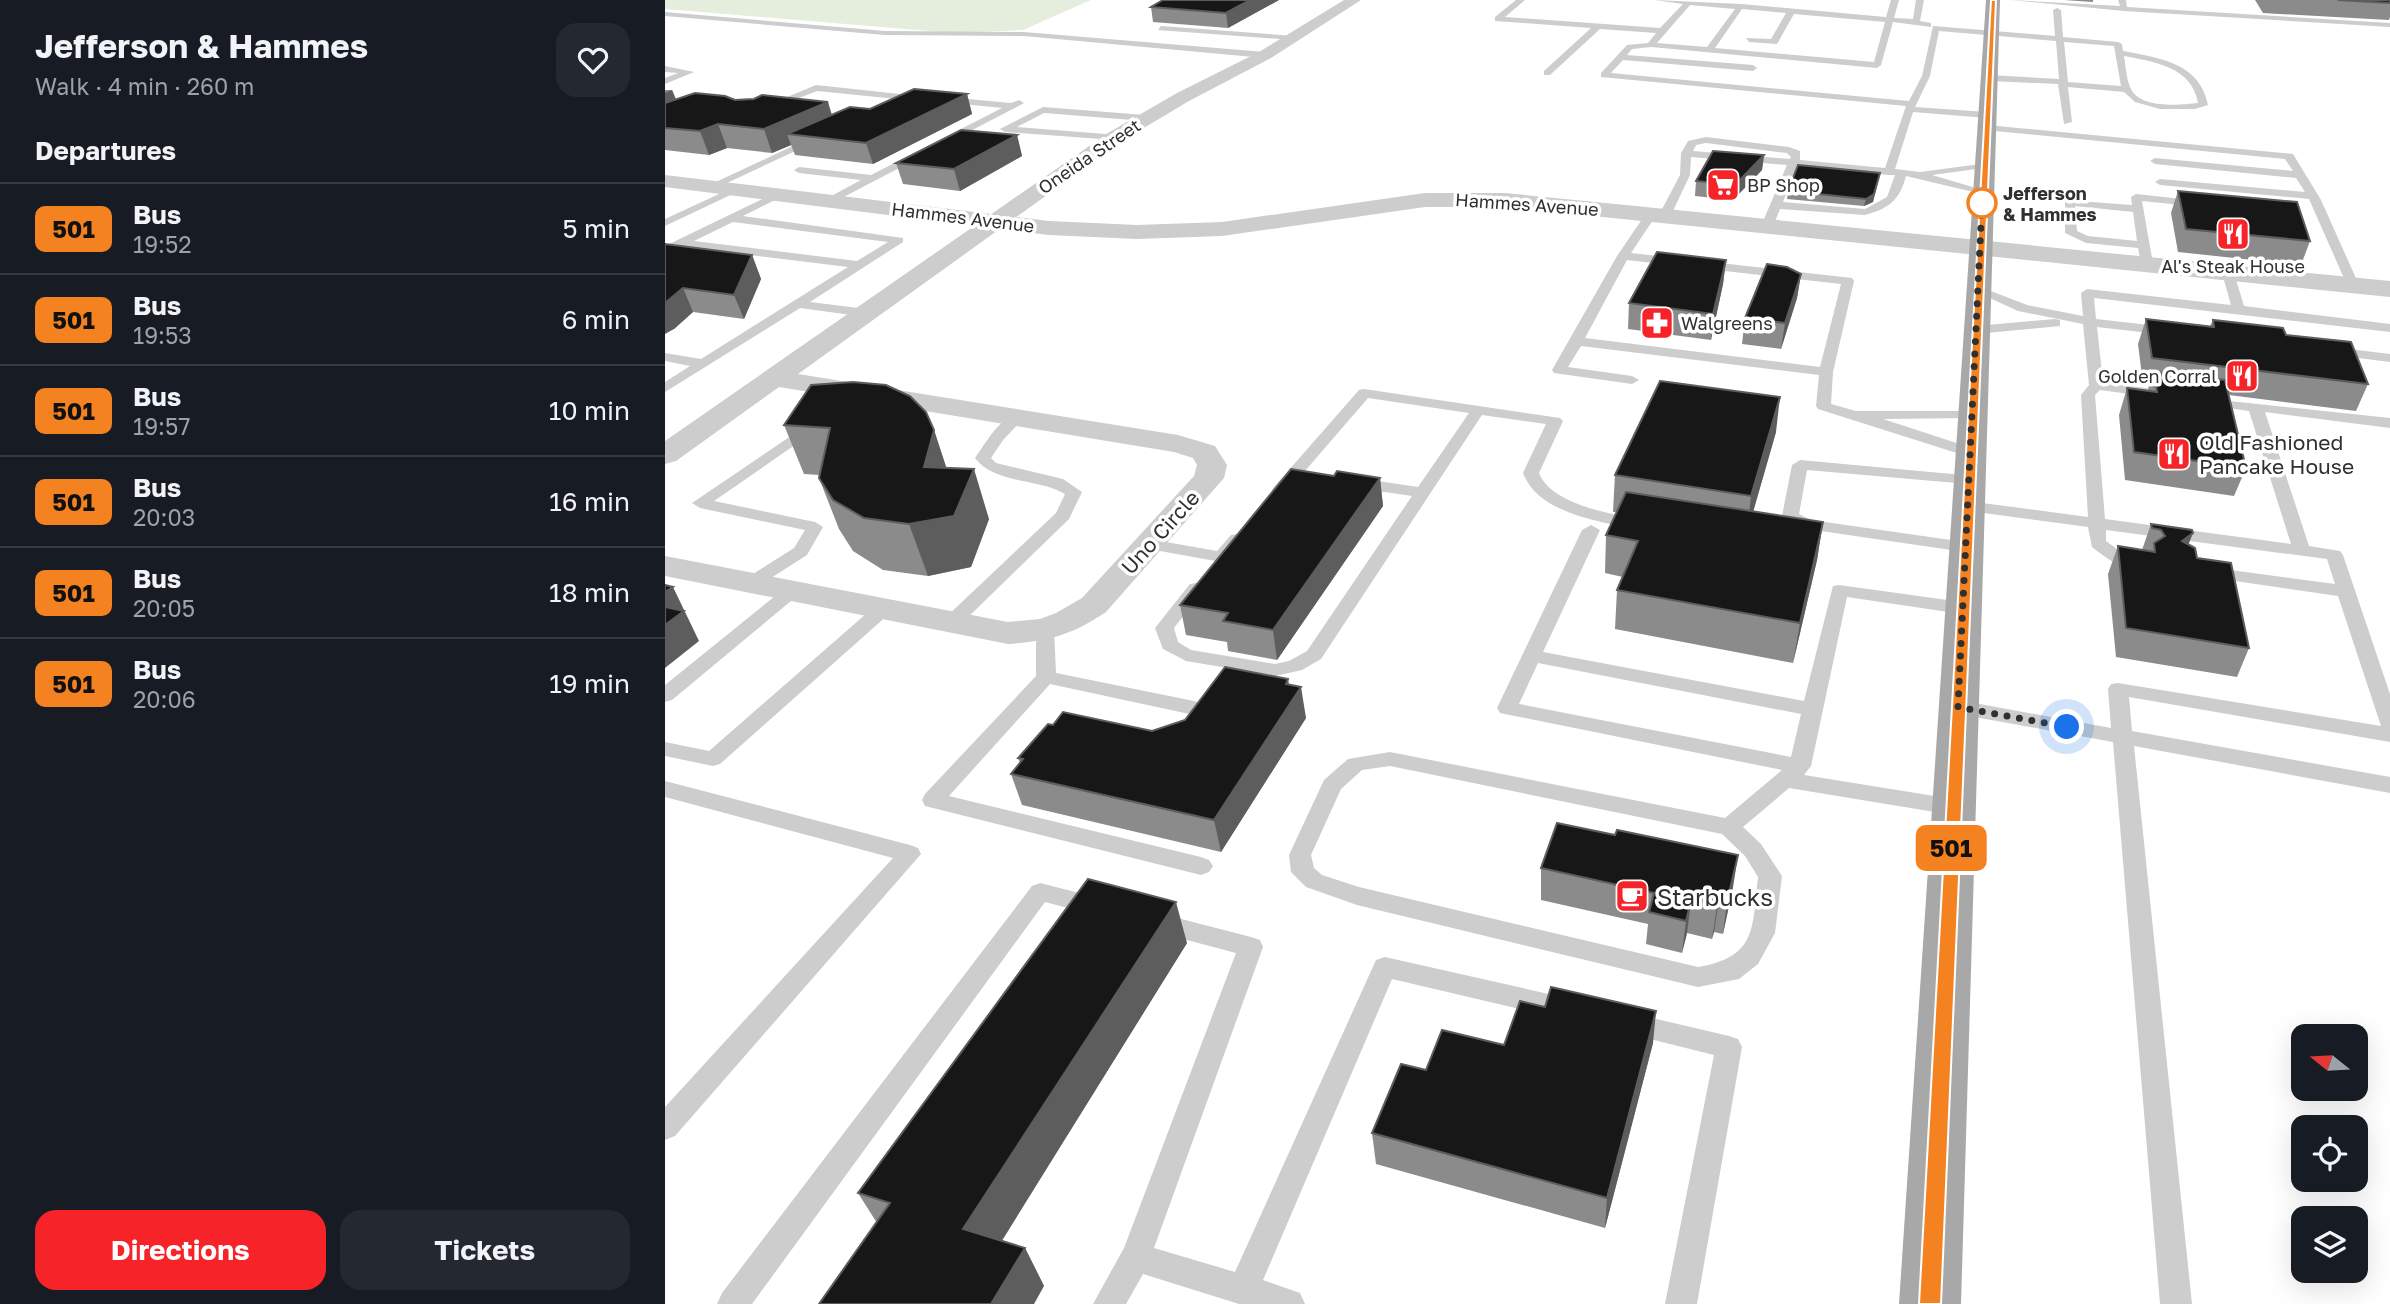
<!DOCTYPE html>
<meta charset="utf-8">
<style>
:root{--surface:#171b24;--page:#242831;--text:#f1f3f6;--muted:#9ea1a6;--line:#363941;--accent:#f62328}
body{margin:0;font-family:"Golos Text",sans-serif;background:var(--page);color:var(--text);height:100vh;display:flex;flex-direction:column;font-size:26px;white-space:nowrap}
*{box-sizing:border-box;margin:0}
p{font-size:23px;color:var(--muted)}
.icon{flex:none;width:38px;height:38px;fill:none;stroke:currentColor;stroke-width:2;stroke-linecap:round;stroke-linejoin:round}
.map{position:relative;flex:1;overflow:hidden}
.side{display:flex;flex-direction:column;background:var(--surface);width:665px}
.side>*{flex:none}
.badge{padding:0 14px;border-radius:10px;font-size:24px;line-height:46px}
.needle{width:46px;rotate:288deg}
.controls{position:absolute;left:1626px;top:1024px;display:grid;gap:14px}
.controls a{display:grid;place-items:center;width:77px;height:77px;border-radius:14px;background:var(--surface);box-shadow:0 7px 28px #0002;font-size:35px}
.you{position:absolute;width:35px;height:35px;margin:-18px;border:5px solid #fff;border-radius:50%;background:#1a73e8;box-shadow:0 0 0 10px #1a73e833}
.map>.badge{position:absolute;translate:-50% -50%;box-shadow:0 0 0 4px #fff}
h2{padding:0 35px;font-size:26px;line-height:63px}
.round{display:grid;place-items:center;flex:none;width:74px;height:74px;border-radius:21px;background:var(--page)}
.overview{display:flex;align-items:center;justify-content:space-between;height:119px;padding:0 35px}
h1{font-size:33px;font-weight:700;line-height:52px}
.action{display:flex;gap:14px;margin-top:auto;padding:14px 35px}
.action a{flex:1;height:80px;border-radius:21px;background:var(--accent);color:#fff;font-size:28px;font-weight:700;line-height:80px;text-align:center}
.action a+a{background:var(--page);color:var(--text)}
ul{padding:0;list-style:none}
li{display:flex;align-items:center;gap:21px;height:91px;padding:0 35px;border-top:2px solid var(--line)}
li div{flex:1}
li b{display:block;font-size:26px}
li em{font-style:normal}
li .badge{min-width:77px;font-weight:700;text-align:center}
main{display:flex;flex:1;min-height:0}
.map>svg:first-child{display:block}
</style>
<main>
<section class="side">
<div class="overview"><div><h1>Jefferson &amp; Hammes</h1><p>Walk · 4 min · 260 m</p></div><a class="round"><svg class="icon" aria-label="heart" viewBox="0 0 24 24"><path d="M12 20l-8-8c-3-5 5-10 8-4 3-6 11-1 8 4z"/></svg></a></div>
<h2>Departures</h2>
<ul>
<li><span class="badge" style="background:#f58220;color:#111">501</span><div><b>Bus</b><p>19:52</p></div><em>5 min</em></li>
<li><span class="badge" style="background:#f58220;color:#111">501</span><div><b>Bus</b><p>19:53</p></div><em>6 min</em></li>
<li><span class="badge" style="background:#f58220;color:#111">501</span><div><b>Bus</b><p>19:57</p></div><em>10 min</em></li>
<li><span class="badge" style="background:#f58220;color:#111">501</span><div><b>Bus</b><p>20:03</p></div><em>16 min</em></li>
<li><span class="badge" style="background:#f58220;color:#111">501</span><div><b>Bus</b><p>20:05</p></div><em>18 min</em></li>
<li><span class="badge" style="background:#f58220;color:#111">501</span><div><b>Bus</b><p>20:06</p></div><em>19 min</em></li>
</ul>
<div class="action"><a>Directions</a><a>Tickets</a></div>
</section>
<div class="map">
<svg width="1725" height="1304" viewBox="0 0 1725 1304">
<rect width="100%" height="100%" fill="#fff"/>
<path fill="#e5eedc" d="M0 0H426L358 30 288 33 0 9Z"/>
<g fill="none" stroke-linecap="round" stroke-linejoin="round">
<g fill="#cdcdcd" fill-rule="evenodd">
<path d="M851 0H860L840 17 995 28 1018 4 989 0 1076 4 1221 17 1226 0H1234L1229 18 1248 19 1251 0H1259L1255 21 1266 23V27L1228 22 1216 65 1212 68 986 47 967 49 962 55 1088 65 1092 68 1088 71 958 60 946 73 1244 101 1257 76 1268 26 1390 36 1388 10 1392 8 1396 10 1398 37 1453 42 1457 44 1458 51C1495 58 1535 63 1543 105L1530 109H1495L1470 102 1459 92 1403 87 1407 122 1399 124 1393 84 1324 81 1320 78 1324 75 1394 79 1391 41 1274 31 1265 76 1250 107 1322 112 1327 115 1322 118 1248 112 1230 169 1255 172 1323 163V167L1319 168 1267 175 1321 191V195L1241 176C1235 200 1223 209 1200 215L1115 209 1108 226 1102 229 1096 226 1122 165 1026 157 1025 175 1006 215 1000 218 994 215 1015 175 1016 153 1023 141 1041 137 1124 147 1135 151V160L1220 168 1241 106 936 77V73L962 45 983 43 991 33 935 29 885 75H879V71L926 28 830 21V17ZM1025 5 1070 9 1042 47 992 43ZM1077 9 1121 13 1106 39 1081 38 1084 42 1112 44 1129 14 1220 22 1209 62 1050 48ZM1399 42 1449 46 1456 86 1403 82ZM1459 56C1490 62 1527 67 1533 103 1515 105 1476 109 1466 89 1461 79 1461 67 1459 56ZM1041 143 1122 153 1126 157 1125 159 1028 151 1031 145ZM1132 166 1224 175H1230L1222 197 1200 209 1118 202Z"/>
<path d="M1345 0 1455 6 1453 0H1461L1462 7 1725 23V27L1459 11Z"/>
<path d="M0 12 220 31 359 32 600 52 604 55 600 58 359 36 220 35 0 16Z"/>
<path d="M496 26 629 36 633 38 629 40 493 30Z"/>
<path d="M0 66 29 72 0 84V78L13 73 0 72Z"/>
<path d="M151 85 244 95 249 98 231 106 226 103 232 99 152 91 106 109 98 107Z"/>
<path d="M281 97 346 103 354 100 359 103 167 203 157 201 196 180 134 173 129 170 134 167 206 175 337 108 278 102 276 100Z"/>
<path d="M378 107 480 115 485 118 480 121 379 113 352 127 453 135 455 137 450 140 340 132 335 129Z"/>
<path d="M1322 125 1628 154 1656 200 1694 285 1688 289 1682 285 1644 199 1495 185 1490 182 1495 179 1640 192 1631 178 1490 164 1485 161 1490 158 1628 171 1620 159 1319 130 1317 128Z"/>
<path d="M145 138 154 140 49 189 40 187Z"/>
<path d="M67 188 76 190 0 226V219Z"/>
<path d="M112 192 117 195 116 197 78 216 238 238V242L145 302 201 309 208 313 201 317 135 308 0 392V382L25 366 0 361V353L36 359 183 267 18 247 0 255V246ZM68 222 223 242 192 261 29 241Z"/>
<path d="M1471 194 1536 201 1542 204 1536 207 1477 201 1487 258 1481 262 1475 258 1473 248 1421 243 1400 233V200L1467 205 1466 197ZM1410 206 1468 212 1472 241 1423 236 1412 231Z"/>
<path d="M986 211 992 214 966 253 1187 278 1189 281 1168 372 1166 404 1191 411H1312L1314 414 1312 417 1307 418 1218 419 1310 449 1312 452 1310 455H1298L1153 409 1151 406 1154 375 916 346 903 367 967 376 974 380 967 384 889 373 887 370 952 256 982 212ZM962 260 1176 284 1155 367 920 338Z"/>
<path d="M1563 269 1569 273 1579 306 1725 324V332L1429 298 1431 319 1502 327 1509 331 1502 335 1432 327 1438 382 1487 389 1494 393 1487 397 1435 390 1430 395 1440 519 1626 544 1584 411 1536 404 1534 401 1536 398 1725 418V428L1600 412 1644 546 1675 551 1678 555 1725 694V742L1464 697 1467 731 1725 777V793L1469 746 1527 1304H1495L1448 742 1293 714 1286 712 1283 707 1286 702 1293 700 1446 728 1443 689 1446 684 1453 683 1716 726 1673 596 1543 577 1534 572 1543 567 1670 584 1662 559 1441 530V541L1460 555 1478 558 1481 562C1465 578 1440 557 1427 547L1423 527 1296 510 1294 506 1296 502 1302 501 1423 517 1416 395 1424 385 1418 324 1353 311 1307 290 1313 286 1362 305 1418 316 1416 293 1422 289 1566 305 1557 273Z"/>
<path d="M1390 319 1395 320V326L1311 334 1304 330 1311 326Z"/>
<path d="M1667 347 1725 354V362L1662 354V348Z"/>
<path d="M699 389 895 418 898 421 874 473C887 506 950 514 981 521L983 525 975 530C937 522 873 514 858 473L881 424 817 415 656 659 637 670 610 676 521 661 498 649 490 628 525 584 531 583 540 588 509 628 513 642 526 650 610 664 624 661 642 651 747 496 692 488 684 483 692 478 753 487 804 413 703 398 621 493H609L607 490 609 487 694 390Z"/>
<path d="M353 413 360 417 338 440 326 458 331 463 398 479 417 492 404 519 294 626H280L278 622 280 618 391 513 400 494C373 478 329 484 310 458 321 443 334 418 353 413Z"/>
<path d="M148 421 153 423 156 426 153 429 49 501 150 522 158 527 142 555 92 587H80L77 583 80 579 129 548 140 530 35 508 27 503Z"/>
<path d="M1135 460 1309 476 1311 479 1303 484 1142 470 1134 514 1146 520 1300 542 1309 547 1300 552 1142 529 1117 516 1127 465Z"/>
<path d="M926 525 935 530 878 652 1139 701 1168 586 1174 585 1297 602 1306 608 1297 614 1182 597 1146 766 1139 775 1288 799 1296 801 1299 807 1296 813 1288 815 1124 788 1078 827 1096 844 1117 876 1110 933 1093 964 1074 979 1033 987 692 905 641 887 626 872 624 855 659 780 683 759 725 752 1060 818 1117 770 835 713 832 708 917 530ZM873 663 1136 714 1126 757 854 704ZM725 766 1057 834 1080 856 1093 877C1087 927 1093 957 1033 967L694 887 657 875 649 868 646 855 676 789 697 770Z"/>
<path d="M572 534 581 539 562 561 556 562 484 549 475 544 484 539 552 551 566 535Z"/>
<path d="M126 587 135 592 132 596 7 700 0 702V685L120 588Z"/>
<path d="M217 604 226 610 224 614 55 764 48 766 0 756V742L44 751 210 606Z"/>
<path d="M380 624 389 630 391 673 529 701 536 703 539 708 536 713 529 715 385 684 284 796 536 857 544 860 548 866 544 872 536 875 260 806 257 800 260 794 371 676V630Z"/>
<path d="M0 781 245 845 253 848 256 854 10 1136 0 1140V1107L228 858 0 797Z"/>
<path d="M375 883 438 899 442 906 438 913 430 915 380 902 87 1304H52L57 1293 367 886Z"/>
<path d="M493 913 586 937 595 940 598 947 489 1248 570 1272 711 960 720 957 906 999 915 1002 919 1010 915 1018 906 1021 727 979 598 1280 635 1293 640 1304H574L478 1274 461 1304H428L459 1248 571 953 484 930 481 923 484 916Z"/>
<path d="M966 1013 1064 1036 1073 1039 1077 1047 1032 1304H1000L1049 1055 957 1032 953 1024 957 1016Z"/>
</g>
<path fill="#cdcdcd" fill-rule="evenodd" d="M679 0H696L606 58 524 101 457 141 133 374 513 435 550 446 562 465 559 478 441 612C407 635 384 641 343 644L0 576V556L343 622 375 619 391 613 417 598 529 476 532 465 528 458 509 452 114 387 11 461 0 464V441L443 133 512 93 594 52Z"/>
<path fill="#cdcdcd" fill-rule="evenodd" d="M0 175 384 221 472 225 557 222 760 193H840L1725 281V297L840 207H760L557 236 472 239 384 235 0 187Z"/>
<path fill="#a8a8a8" fill-rule="evenodd" d="M1321 0H1335L1296 1304H1234Z"/>
</g>
<g fill="#8b8b8b">
<path d="M498 0H614L563 28 488 22 486 7Z"/>
<path d="M1399 0H1428V2Z"/>
<path d="M1590 0H1725V17L1724 20 1598 13Z"/>
<path d="M0 90H7L11 99 70 100 167 115 302 94 307 114 208 164 130 155 126 145 107 153 62 148 44 155 0 150Z"/>
<path d="M352 135 357 156 295 191 238 184 231 163Z"/>
<path d="M1099 155 1097 170 1068 200 1030 196 1031 181Z"/>
<path d="M1215 173 1208 202 1199 206 1122 199 1123 191Z"/>
<path d="M1513 191 1645 241 1636 265 1513 252 1506 213Z"/>
<path d="M0 244 87 255 96 279 79 319 28 312 9 329Z"/>
<path d="M1061 260 1058 284 1046 340 963 329 964 303Z"/>
<path d="M1136 274 1132 298 1116 349 1077 344 1080 318Z"/>
<path d="M1481 319 1545 326 1548 320 1621 335 1703 384 1691 411 1564 395 1581 468 1569 496 1460 480 1454 415 1462 388 1483 390 1484 385 1478 384 1473 344Z"/>
<path d="M119 425 269 430 281 467 324 519 306 567 263 576 218 570 188 551 174 529 154 478 155 475 139 474Z"/>
<path d="M1111 432 1088 512 1158 522 1152 560 1128 663 950 629 952 590 958 577 940 573 941 535 952 512H948L950 475Z"/>
<path d="M669 476 715 478 718 506 612 660 563 651 562 642 521 635 515 605Z"/>
<path d="M1486 524 1523 545 1532 558 1584 648 1572 677 1451 657 1443 574 1453 546 1477 550Z"/>
<path d="M624 685 641 718 556 852 357 805 346 774 355 763 353 758 388 725 487 731Z"/>
<path d="M876 868 1068 887 1058 934 1049 932 1047 939 1022 933 1017 953 981 944 983 924 876 900Z"/>
<path d="M522 943 336 1241 360 1248 379 1286 212 1223 193 1193Z"/>
<path d="M988 1043 940 1228 711 1164 707 1133 761 1070 839 1045Z"/>
</g>
<g fill="#5d5d5d">
<path d="M585 0H614L563 28 561 13Z"/>
<path d="M7 90 16 113 0 120V93Z"/>
<path d="M302 94 307 114 208 164 201 143Z"/>
<path d="M163 102 170 125 122 134 126 145 107 153 99 129Z"/>
<path d="M53 124 62 148 44 155 35 131Z"/>
<path d="M352 135 357 156 295 191 289 169Z"/>
<path d="M1099 155 1097 170 1068 200 1070 185Z"/>
<path d="M1215 173 1208 202 1199 206 1201 199Z"/>
<path d="M87 255 96 279 79 319 69 295Z"/>
<path d="M1061 260 1058 284 1046 340 1048 314Z"/>
<path d="M1136 274 1132 298 1116 349 1120 323Z"/>
<path d="M18 288 28 312 9 329 0 334V303Z"/>
<path d="M1115 397 1111 432 1082 533 1086 496Z"/>
<path d="M269 430 285 479 259 467Z"/>
<path d="M309 469 324 519 306 567 263 576 244 524Z"/>
<path d="M715 478 718 506 612 660 608 630Z"/>
<path d="M1158 522 1152 560 1128 663 1135 623Z"/>
<path d="M1528 533 1517 561V541Z"/>
<path d="M8 587 34 641 0 668V592Z"/>
<path d="M623 679 627 702 636 687 641 718 556 852 549 820Z"/>
<path d="M1073 855 1068 887 1058 934 1062 902Z"/>
<path d="M1054 900 1049 932 1047 939 1052 907Z"/>
<path d="M1026 901 1022 933 1017 953 1021 921Z"/>
<path d="M511 902 522 943 320 1268 298 1229Z"/>
<path d="M991 1011 988 1043 940 1228 942 1198Z"/>
<path d="M360 1248 379 1286 369 1304H326Z"/>
</g>
<g fill="#171717" stroke="#5d5d5d" stroke-width="2">
<path d="M498 0H585L561 13 486 7Z"/>
<path d="M1673 0H1725V3Z"/>
<path d="M249 89 302 94 201 143 122 134 185 107 205 109Z"/>
<path d="M30 93 60 96 70 100 89 99 97 95 163 102 99 129 53 124 35 131 0 128V103Z"/>
<path d="M296 130 352 135 289 169 231 163Z"/>
<path d="M1048 151 1099 155 1070 185 1031 181Z"/>
<path d="M1133 165 1215 173 1209 194 1201 199 1123 191Z"/>
<path d="M1513 191 1632 202 1645 241 1521 229Z"/>
<path d="M0 244 87 255 69 295 18 288 0 303Z"/>
<path d="M992 252 1061 260 1048 314 964 303Z"/>
<path d="M1102 264 1122 267 1136 274 1120 323 1080 318Z"/>
<path d="M1481 319 1549 327 1548 320 1618 328 1621 335 1686 342 1703 384 1487 358Z"/>
<path d="M1489 372 1560 380 1581 468 1469 452 1462 388 1492 392Z"/>
<path d="M995 381 1115 397 1086 496 950 475Z"/>
<path d="M188 382 221 385 245 396 261 412 269 430 259 467 309 469 289 516 244 524 199 518 168 500 154 478 165 428 119 425 146 385Z"/>
<path d="M626 469 669 476 672 471 715 478 608 630 558 621 563 613 515 605Z"/>
<path d="M961 492 1158 522 1135 623 952 590 973 541 941 535Z"/>
<path d="M1486 524 1527 530 1528 533 1517 541 1530 548 1532 558 1566 563 1584 648 1461 628 1453 546 1490 552 1489 543 1500 536 1496 530 1487 528Z"/>
<path d="M0 585 8 587 0 592Z"/>
<path d="M0 607 19 611 0 625Z"/>
<path d="M560 667 623 679 621 684 636 687 549 820 346 774 358 759 353 758 383 724 388 725 398 712 487 731 520 720Z"/>
<path d="M892 823 950 835 952 830 1073 855 1062 902 1054 900 1052 907 1026 901 1021 921 984 912 989 893 876 868Z"/>
<path d="M423 879 511 902 298 1229 360 1248 326 1304H154L225 1203 193 1193Z"/>
<path d="M886 987 991 1011 942 1198 707 1133 736 1064 761 1070 777 1030 839 1045 855 1001 880 1007Z"/>
</g>
<path fill="#f58220" stroke="#fff" stroke-width="2" d="M1326 0H1331L1276 1304H1254Z"/>
<g fill="none" stroke-linecap="round" stroke-linejoin="round">
<path stroke="#303030" stroke-width="7" stroke-dasharray="0 12.6" d="M1317 203 1293 707 1402 727"/>
</g>
<defs>
<symbol id="supermarket-square" viewBox="-11 -11 22 22"><rect x="-9" y="-9" width="18" height="18" rx="4" fill="#f62328" stroke="#fff"/><path d="M-6-5.5h2.5l.6 2H6L4.5 2H-2.5L-4.4-4H-6ZM-1.5 3.2a1.3 1.3 0 1 0 .1 0ZM3 3.2a1.3 1.3 0 1 0 .1 0Z" fill="#fff"/></symbol>
<symbol id="restaurant-square" viewBox="-11 -11 22 22"><rect x="-9" y="-9" width="18" height="18" rx="4" fill="#f62328" stroke="#fff"/><path d="M-5-6h1v4h1v-4h1v4h1v-4h1v5L-1.5 .5V6h-2V.5L-5-1ZM5-6V6H3V1.5H1.5Q1.5-4 5-6Z" fill="#fff"/></symbol>
<symbol id="pharmacy-square" viewBox="-11 -11 22 22"><rect x="-9" y="-9" width="18" height="18" rx="4" fill="#f62328" stroke="#fff"/><path d="M-2-6h4v4h4v4h-4v4h-4v-4h-4v-4h4Z" fill="#fff"/></symbol>
<symbol id="cafe-square" viewBox="-11 -11 22 22"><rect x="-9" y="-9" width="18" height="18" rx="4" fill="#f62328" stroke="#fff"/><path d="M-5.5-4.5H6V0H3Q3 3.5 0 3.5H-2.5Q-5.5 3.5-5.5 0ZM3-3.2v2h1.7v-2ZM-6 4.5H4V6H-6Z" fill="#fff"/></symbol>
</defs>
<g fill-rule="evenodd">
<use href="#supermarket-square" x="1039" y="166" width="38" height="38"/>
<use href="#restaurant-square" x="1549" y="215" width="38" height="38"/>
<use href="#pharmacy-square" x="973" y="304" width="38" height="38"/>
<use href="#restaurant-square" x="1558" y="357" width="38" height="38"/>
<use href="#restaurant-square" x="1490" y="435" width="38" height="38"/>
<use href="#cafe-square" x="948" y="877" width="38" height="38"/>
</g>
<circle fill="#fff" stroke="#f58220" stroke-width="3.5" cx="1317" cy="203" r="14"/>
<g text-anchor="middle" dominant-baseline="central" stroke-width="7" stroke-linejoin="round" paint-order="stroke">
<g font-size="18" fill="#303030" stroke="#fff">
<text transform="translate(424 156) rotate(-34)">Oneida Street</text>
<text transform="translate(862 204) rotate(4)">Hammes Avenue</text>
<text transform="translate(298 217) rotate(7)">Hammes Avenue</text>
</g>
<g font-size="18" fill="#303030" stroke="#fff" text-anchor="start">
<text x="1082" y="185">BP Shop</text>
<text x="1568" y="266" text-anchor="middle">Al's Steak House</text>
<text x="1016" y="323">Walgreens</text>
<text x="1552" y="376" text-anchor="end">Golden Corral</text>
</g>
<g font-size="18" font-weight="bold" fill="#303030" stroke="#fff" text-anchor="start">
<text x="1338" y="193">Jefferson<tspan x="1338" dy="21">&amp; Hammes</tspan></text>
</g>
<g font-size="21" fill="#303030" stroke="#fff" text-anchor="start">
<text x="1534" y="442">Old Fashioned<tspan x="1534" dy="24">Pancake House</tspan></text>
</g>
<g font-size="21" fill="#303030" stroke="#fff">
<text transform="translate(495 532) rotate(-48)">Uno Circle</text>
</g>
<g font-size="24" fill="#303030" stroke="#fff" text-anchor="start">
<text x="992" y="896">Starbucks</text>
</g>
</g>
</svg>
<div class="controls">
<a><svg class="needle" viewBox="-14 -14 28 28"><path d="M0-13l5 13h-10z" fill="#e53935"/><path d="M0 13l5-13h-10z" fill="#9ea1a6"/></svg></a>
<a><svg class="icon" aria-label="locate" viewBox="0 0 24 24"><circle cx="12" cy="12" r="6"/><path d="M12 2v4M12 18v4M2 12h4M18 12h4"/></svg></a>
<a><svg class="icon" aria-label="layers" viewBox="0 0 24 24"><path d="M12 4l9 5-9 5-9-5zM3 14l9 5 9-5"/></svg></a>
</div>
<div class="you" style="left:1402px;top:727px"></div>
<b class="badge" style="left:1286px;top:848px;background:#f58220;color:#111">501</b>
</div>
</main>
